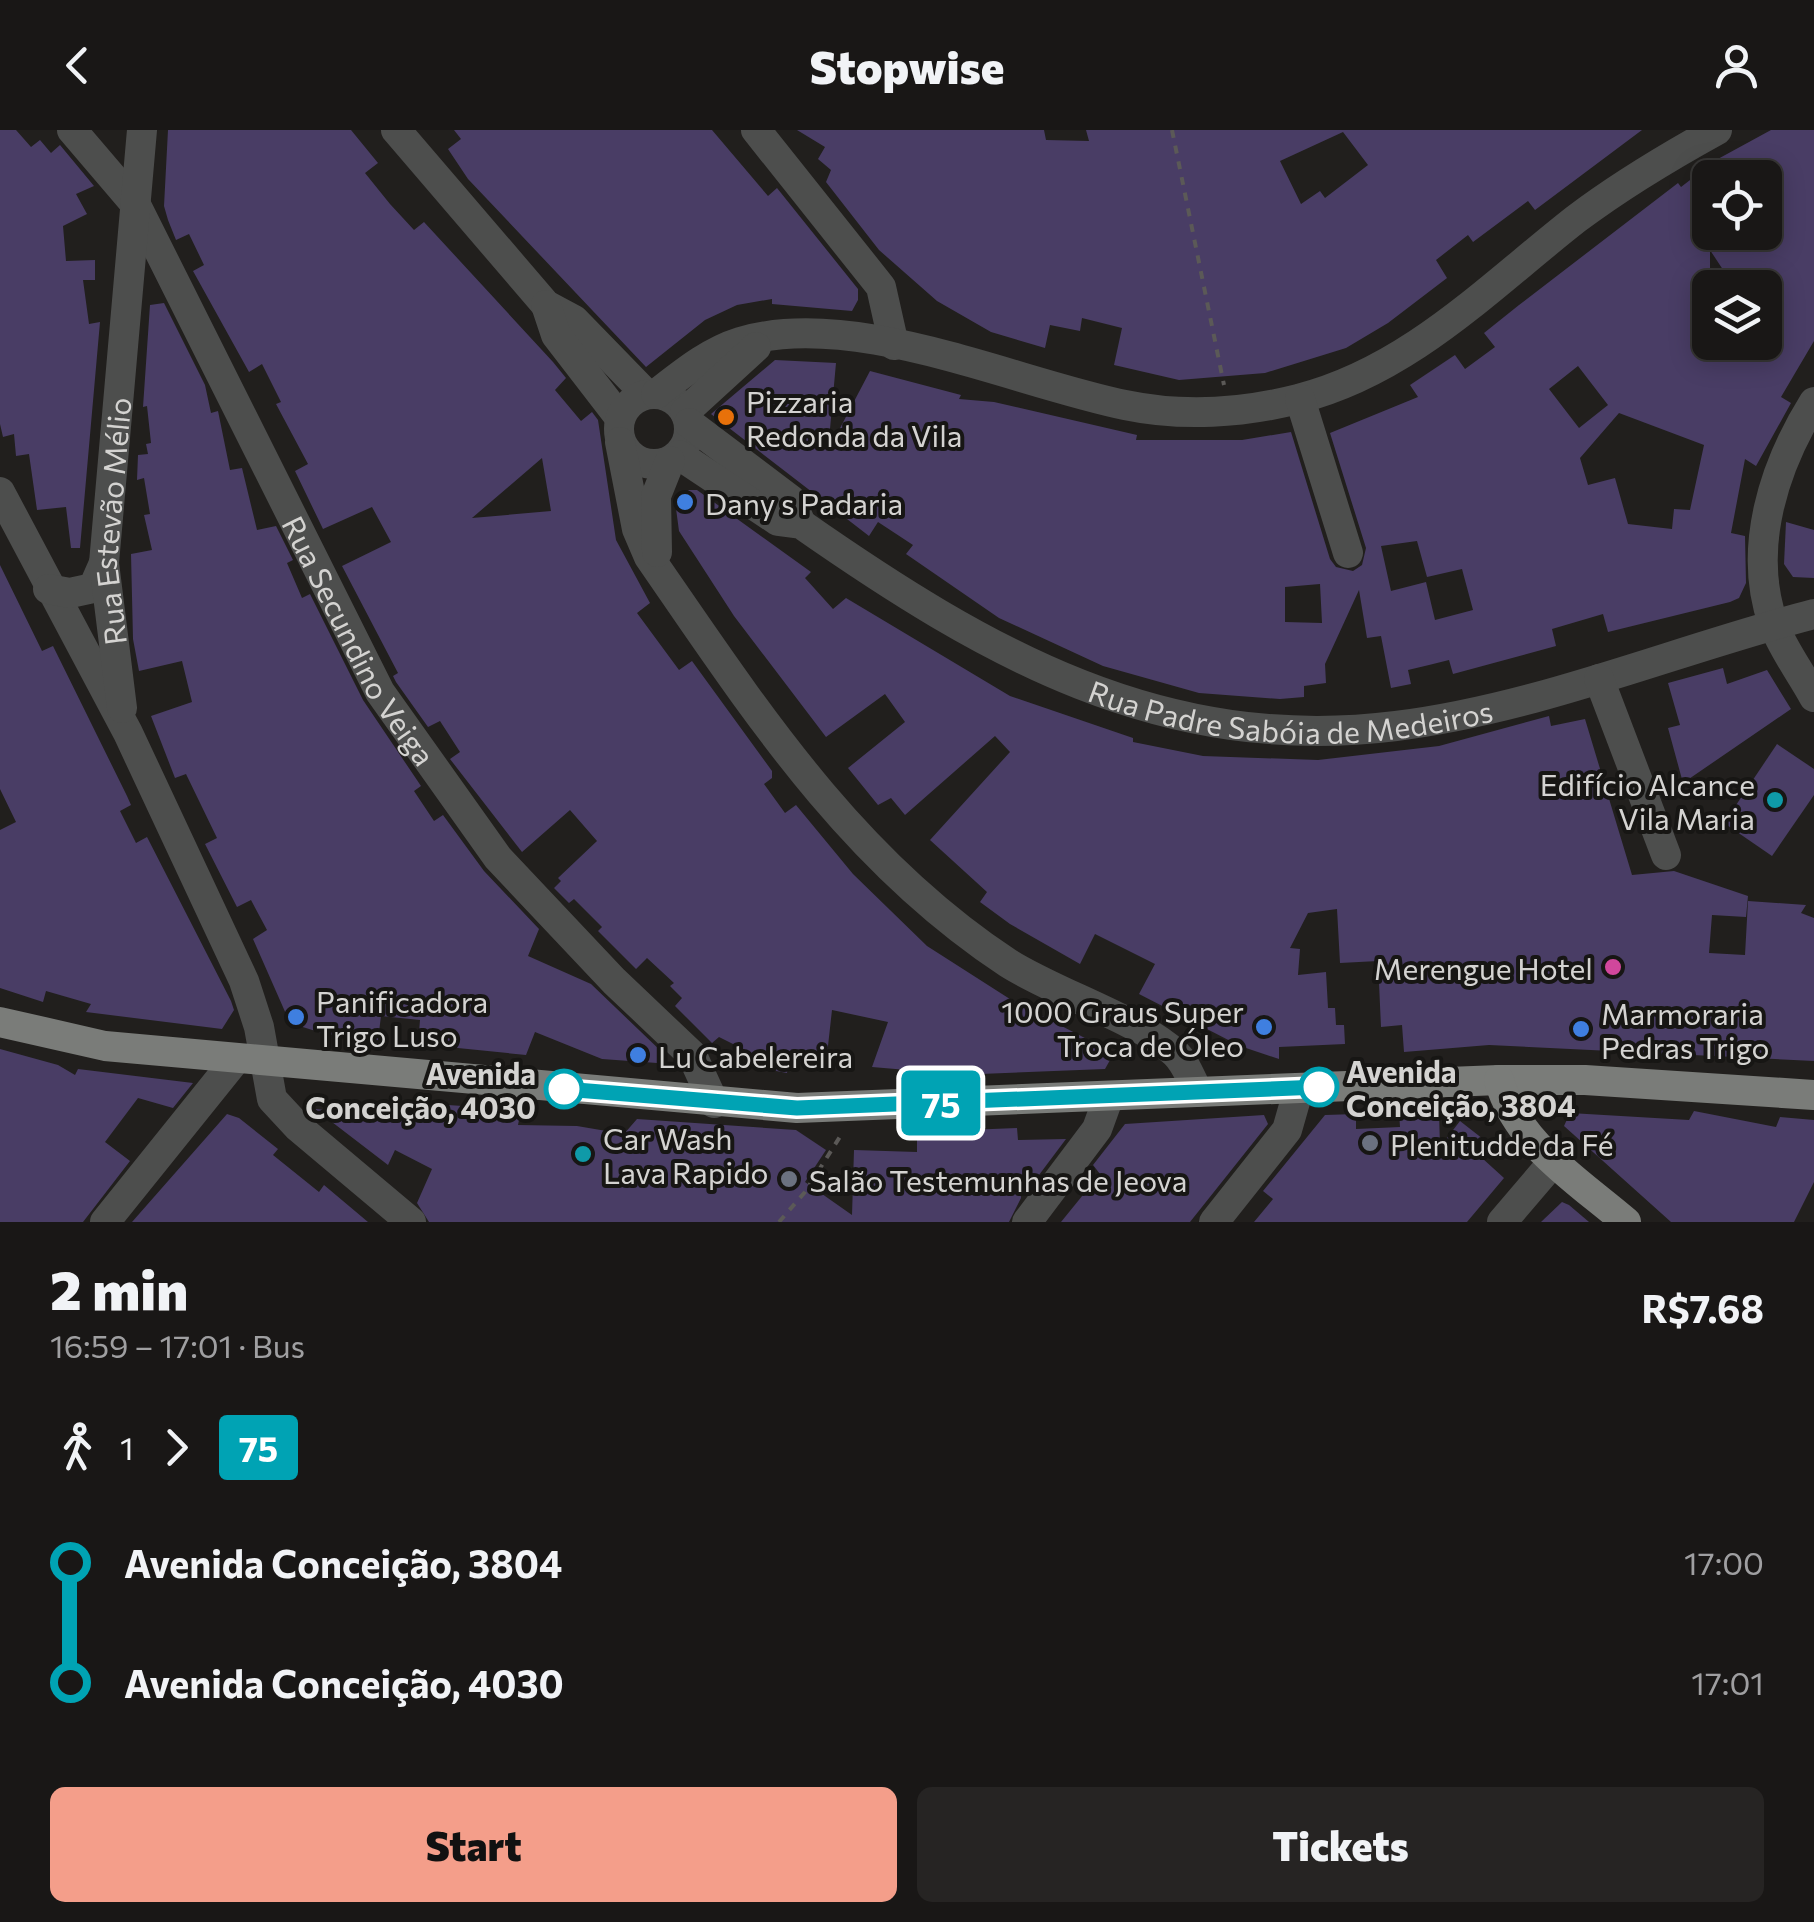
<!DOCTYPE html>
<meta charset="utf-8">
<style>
:root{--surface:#191716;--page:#262423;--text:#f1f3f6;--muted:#9f9fa1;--line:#373635;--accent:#f49e8a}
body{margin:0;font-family:Commissioner,sans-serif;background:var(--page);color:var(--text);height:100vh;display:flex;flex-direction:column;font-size:38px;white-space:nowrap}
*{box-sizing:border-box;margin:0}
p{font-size:32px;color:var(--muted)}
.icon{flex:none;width:55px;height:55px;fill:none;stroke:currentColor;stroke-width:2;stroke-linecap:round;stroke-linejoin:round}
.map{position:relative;height:1092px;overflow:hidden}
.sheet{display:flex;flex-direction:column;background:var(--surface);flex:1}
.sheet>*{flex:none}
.badge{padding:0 20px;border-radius:8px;font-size:35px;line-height:65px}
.buttons{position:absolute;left:1692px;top:30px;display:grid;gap:20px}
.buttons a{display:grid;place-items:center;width:90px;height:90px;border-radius:15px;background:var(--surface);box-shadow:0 5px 25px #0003,0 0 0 2px var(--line);font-size:50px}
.map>.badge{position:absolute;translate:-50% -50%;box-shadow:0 0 0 5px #fff}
.legs{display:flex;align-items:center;gap:15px;height:110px;padding:0 50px;font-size:32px}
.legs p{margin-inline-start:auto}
.headline{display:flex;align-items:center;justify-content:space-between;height:170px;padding:0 50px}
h1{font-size:55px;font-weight:800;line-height:75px}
.button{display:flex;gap:20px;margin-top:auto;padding:20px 50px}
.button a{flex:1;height:115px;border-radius:15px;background:var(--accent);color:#111;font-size:40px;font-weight:800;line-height:115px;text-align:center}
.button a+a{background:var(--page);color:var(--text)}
ul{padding:0 50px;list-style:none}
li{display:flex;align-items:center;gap:35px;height:120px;font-size:38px}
li i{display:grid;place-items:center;width:15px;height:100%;margin:0 12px;background:currentColor}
li i::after{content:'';width:25px;height:25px;margin:-12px;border:8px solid;border-radius:50%;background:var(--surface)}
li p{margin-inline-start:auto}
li:first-child i{background:linear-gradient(#0000 50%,currentColor 0)}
li:last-child i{background:linear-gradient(currentColor 50%,#0000 0)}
header{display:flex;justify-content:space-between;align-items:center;height:130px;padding:0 50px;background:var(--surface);font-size:45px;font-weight:800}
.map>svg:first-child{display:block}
</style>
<header><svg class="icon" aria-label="back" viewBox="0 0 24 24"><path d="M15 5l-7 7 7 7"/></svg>Stopwise<svg class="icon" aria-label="person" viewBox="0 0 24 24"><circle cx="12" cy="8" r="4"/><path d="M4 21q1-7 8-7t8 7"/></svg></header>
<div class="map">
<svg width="1814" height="1092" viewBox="0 0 1814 1092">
<rect width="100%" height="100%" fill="#211f1d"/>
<g fill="#493d65" fill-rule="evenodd">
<path d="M0 0H16L31 17 40 10 51 23 60 15 94 56 76 64 87 84 63 96 66 131 95 130V150H83L89 194 100 192 80 418H71L66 377 37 380 29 324 16 326 14 304 3 307 0 294Z"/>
<path d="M168 0H351L378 33 365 43 390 74 414 100 424 92 553 232 566 248 555 260 581 291 592 282 598 290 616 410 650 473 637 483 679 540 692 531 772 641V648L764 654 785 683 796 675 853 744 927 816 1013 871 1114 923 1105 939 905 947 907 940 872 937 888 892 832 880 826 934 789 931 787 943 744 935 749 922 719 907 712 913 675 876 682 868 670 856 674 853 647 828 636 839 598 801 602 797 574 769 569 773 554 758 561 751 558 748 597 711 570 680 522 722 450 629 460 622 440 591 428 597 396 552 393 546 398 543 342 436 391 412 372 377 323 399 295 341 308 334 276 274 281 272 262 234 249 242 193 141 204 135 189 104 176 110 168 90 164 76ZM542 328 551 381 472 388Z"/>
<path d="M454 0H712L768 66 777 58 858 159V170L852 181 772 174V169L737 175 705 190 646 237 468 49 448 19 461 9Z"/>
<path d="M797 0H1044L1046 10 1089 11 1086 0H1642L1535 80 1528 71 1473 112 1468 105 1436 130 1447 148 1388 193 1346 218 1265 243 1179 250 1114 235 1122 198 1082 188 1080 201 1050 195 1045 218 991 202 937 171 879 120 826 52 831 40 818 29 825 17ZM1343 2 1368 35 1325 68 1320 61 1301 74 1280 31Z"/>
<path d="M1771 0H1814V211L1781 267 1791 273 1756 336 1745 329 1731 403 1745 406 1746 453 1739 468 1730 472 1608 502 1603 484 1552 499 1556 516 1453 544 1449 530 1429 535 1408 540 1411 554 1391 558 1381 506 1367 508 1359 460 1325 534 1326 553 1304 556V567L1280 569 1199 563 1103 536 999 488 906 424 913 415 878 392 869 406 711 284 775 230 836 233 828 321 870 241 961 265 959 269 994 272 1137 305 1136 310H1242L1291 302 1330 429 1336 437 1353 441 1362 435 1366 418 1330 303 1418 267 1410 255 1455 225 1465 239 1495 217 1484 203 1519 175 1678 53 1681 57 1716 30ZM1710 48H1765V102H1710ZM1710 120 1735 158H1765V212H1710ZM1578 236 1608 275 1579 298 1549 259ZM1619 283 1704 315 1690 380 1674 379 1672 399 1628 394 1615 348 1588 355 1580 328ZM1417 411 1427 447 1462 439 1473 480 1435 490 1426 452 1391 461 1381 416ZM1320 454 1322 493 1285 492V457Z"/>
<path d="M164 173 205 255 211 283 218 281 230 340 242 338 257 400 276 396 293 430 287 433 302 468 310 464 363 570 421 656 414 661 434 691 443 685 484 741 539 799 528 826 591 854 664 924 657 933 602 929 535 902 526 925 418 914 420 890 381 886 378 910 325 904 290 893 253 809 267 800 251 770 237 777 205 714 217 708 186 644 175 648 151 586 192 572 182 531 139 541 133 509 131 424 152 420 144 385 150 384 144 348 137 350 138 325 148 324 146 314 151 313 147 276 143 277 150 175Z"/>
<path d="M697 360 811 442 805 448 833 479 846 468 1010 566 1133 608V612L1203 626 1318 630 1439 616 1549 586 1551 596 1585 589 1632 745 1674 741 1748 766 1746 787 1712 785 1709 823 1745 825 1748 771 1806 775 1801 783 1814 788V931L1489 915 1404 922 1402 895 1381 897 1378 831 1340 833 1337 779 1308 783 1290 818 1300 819 1298 845 1326 842 1328 878H1335L1336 895H1344L1345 914 1279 917V929L1240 916 1139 864 1155 834 1095 804 1080 834 1010 794 980 772 987 762 930 710 1010 622 995 606 905 685 891 668 878 675 848 638 905 592 885 564 826 607 734 486 679 401 675 371 689 360Z"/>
<path d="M1786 392 1814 400V448L1793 447 1784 434Z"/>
<path d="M0 435 42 521 53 516 127 666 131 675 120 681 136 713 147 707 231 871 234 880 222 899 86 882 91 874 46 861 43 872 0 858V700L16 692 0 659Z"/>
<path d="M1723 538 1727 554 1767 540 1791 579 1683 653 1668 598 1680 595 1668 553Z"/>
<path d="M1777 614 1814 639V665L1772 726 1724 693Z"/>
<path d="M0 919 58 935 75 945 78 939 193 953 173 978 138 968 105 1012 130 1031 83 1092H0Z"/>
<path d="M419 973 521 980 518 995 577 996 624 1004 637 989 796 1000 826 1020 805 1052 852 1085 854 1020 917 1022V1002L1017 998 1018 1010 1066 1009 1030 1057 1020 1050 1021 1068 1009 1092H429L417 1073 432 1039 395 1020 388 1035 315 979 411 988Z"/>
<path d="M1439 981 1440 1017 1460 991 1492 1016 1482 1028 1504 1048 1467 1092H1254L1273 1069 1263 1061 1325 985 1356 984V999L1400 997 1399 982Z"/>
<path d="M1694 981 1776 997 1780 987 1814 990V1052L1794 1092H1671L1564 996 1570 983 1689 990Z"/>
<path d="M227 984 239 988 278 1019 273 1025 319 1062 324 1055 368 1092H132Z"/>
<path d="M1264 985 1268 994 1190 1092H1061L1100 1044 1093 1035 1125 994Z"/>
<path d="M1562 1072 1569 1075 1589 1092H1541Z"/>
</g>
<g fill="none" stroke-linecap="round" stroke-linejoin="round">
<g stroke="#5b5957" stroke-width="4" stroke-dasharray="8 8" stroke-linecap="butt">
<path d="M1172 0 1224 255"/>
<path d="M779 1092 805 1062 843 1002"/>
</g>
<g stroke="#4d4e4d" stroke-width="30">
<path id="s1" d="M72 0 136 75 380 562 498 728 614 851 692 925 714 973"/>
<path d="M396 0 546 175 574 190 646 264"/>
<path d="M756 0 881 157 894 215"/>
<path d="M546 175 556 205 620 288"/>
<circle cx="654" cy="299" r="35"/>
<path d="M656 264C682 244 708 222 740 212 853 178 1013 252 1125 275 1182 287 1243 283 1298 269 1409 241 1489 157 1576 89 1621 55 1668 27 1717 0"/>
<path d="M1300 269 1348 423"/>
<path d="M1814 272C1774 336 1747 418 1773 493 1782 518 1801 543 1814 567"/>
<path d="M685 282 756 217"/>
<path d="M689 293 791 370 801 394"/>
<path d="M620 312 637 399 649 427C754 579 850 729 1008 833 1055 863 1138 889 1175 923 1186 933 1191 949 1198 962"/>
<path id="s2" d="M679 325 778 391 801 394C986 523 1162 625 1396 596 1540 578 1675 520 1814 484"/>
<path d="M0 362 128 603 244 851 259 897 272 969 298 997 411 1092"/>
<path d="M657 422 656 366 670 331"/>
<path d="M48 459 70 463 93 458 104 433"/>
<path d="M1599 549 1666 725"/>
<path id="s3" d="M122 578 104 433 142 0"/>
<path d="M105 1092 236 929"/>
<path d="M1027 1092 1097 999 1109 966"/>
<path d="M1214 1092 1287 1000 1299 958"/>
<path d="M1502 1092 1554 1031"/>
</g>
<g stroke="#7a7c79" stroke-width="30">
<path d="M0 892 105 916 797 978 1499 950H1585L1814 965"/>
<path d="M1499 950C1517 1014 1577 1050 1626 1092"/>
</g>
</g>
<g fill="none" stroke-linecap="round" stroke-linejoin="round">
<defs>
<path id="line-1" d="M564 959 797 978 1319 957"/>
</defs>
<use href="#line-1" stroke="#fff" stroke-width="22"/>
<use href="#line-1" stroke="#00a3b4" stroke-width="15"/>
</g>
<circle fill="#e8710a" stroke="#171614" stroke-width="4" cx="726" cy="287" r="10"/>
<g fill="#3f7fe0" stroke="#171614" stroke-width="4">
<circle cx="685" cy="372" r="10"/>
<circle cx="296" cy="887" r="10"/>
<circle cx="1264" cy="897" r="10"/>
<circle cx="1581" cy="899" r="10"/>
<circle cx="638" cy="925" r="10"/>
</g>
<g fill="#0f9aa8" stroke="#171614" stroke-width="4">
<circle cx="1775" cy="670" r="10"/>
<circle cx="583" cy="1024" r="10"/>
</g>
<circle fill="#d1479c" stroke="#171614" stroke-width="4" cx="1613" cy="837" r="10"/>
<g fill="#fff" stroke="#00a3b4" stroke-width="5">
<circle cx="1319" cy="957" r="18"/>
<circle cx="564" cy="959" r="18"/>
</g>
<g fill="#6b7280" stroke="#171614" stroke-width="4">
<circle cx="1370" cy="1013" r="10"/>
<circle cx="789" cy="1049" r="10"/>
</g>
<g text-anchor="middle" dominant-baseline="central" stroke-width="8" stroke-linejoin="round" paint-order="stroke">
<g font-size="30" fill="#d4d3d1" stroke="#171614" text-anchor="start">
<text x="746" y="270">Pizzaria<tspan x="746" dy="34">Redonda da Vila</tspan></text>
<text x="705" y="372">Dany s Padaria</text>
<text x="1755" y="653" text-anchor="end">Edifício Alcance<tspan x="1755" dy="34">Vila Maria</tspan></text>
<text x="1593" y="837" text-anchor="end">Merengue Hotel</text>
<text x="316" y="870">Panificadora<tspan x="316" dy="34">Trigo Luso</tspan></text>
<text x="1244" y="880" text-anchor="end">1000 Graus Super<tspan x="1244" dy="34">Troca de Óleo</tspan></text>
<text x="1601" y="882">Marmoraria<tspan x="1601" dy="34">Pedras Trigo</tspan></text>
<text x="658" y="925">Lu Cabelereira</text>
<text x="603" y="1007">Car Wash<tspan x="603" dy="34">Lava Rapido</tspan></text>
<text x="1390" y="1013">Plenitudde da Fé</text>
<text x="809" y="1049">Salão Testemunhas de Jeova</text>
</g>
<g font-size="30" fill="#d4d3d1" stroke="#171614">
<text stroke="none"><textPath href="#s3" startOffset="188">Rua Estevão Mélio</textPath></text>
<text stroke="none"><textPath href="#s1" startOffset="588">Rua Secundino Veiga</textPath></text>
<text stroke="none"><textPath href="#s2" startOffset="680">Rua Padre Sabóia de Medeiros</textPath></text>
</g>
<g font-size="30" font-weight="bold" fill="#d4d3d1" stroke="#171614" text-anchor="start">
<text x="1346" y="940">Avenida<tspan x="1346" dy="34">Conceição, 3804</tspan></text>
<text x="536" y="942" text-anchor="end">Avenida<tspan x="536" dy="34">Conceição, 4030</tspan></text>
</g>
</g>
</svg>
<div class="buttons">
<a><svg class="icon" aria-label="locate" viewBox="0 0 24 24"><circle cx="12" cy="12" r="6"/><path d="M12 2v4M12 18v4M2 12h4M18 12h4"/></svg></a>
<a><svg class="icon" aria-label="layers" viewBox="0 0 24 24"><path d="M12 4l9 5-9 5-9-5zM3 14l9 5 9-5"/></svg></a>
</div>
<b class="badge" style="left:941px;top:973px;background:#00a3b4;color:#fff">75</b>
</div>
<section class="sheet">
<div class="headline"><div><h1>2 min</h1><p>16:59 – 17:01 · Bus</p></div><b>R$7.68</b></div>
<div class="legs"><svg class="icon" aria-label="walk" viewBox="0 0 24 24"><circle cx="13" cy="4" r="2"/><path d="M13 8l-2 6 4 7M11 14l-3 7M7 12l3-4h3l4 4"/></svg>1<svg class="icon" aria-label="forward" viewBox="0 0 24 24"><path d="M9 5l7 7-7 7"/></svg><b class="badge" style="background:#00a3b4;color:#fff">75</b></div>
<ul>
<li><i style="color:#00a3b4"></i><b>Avenida Conceição, 3804</b><p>17:00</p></li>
<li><i style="color:#00a3b4"></i><b>Avenida Conceição, 4030</b><p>17:01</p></li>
</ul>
<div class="button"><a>Start</a><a>Tickets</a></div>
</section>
